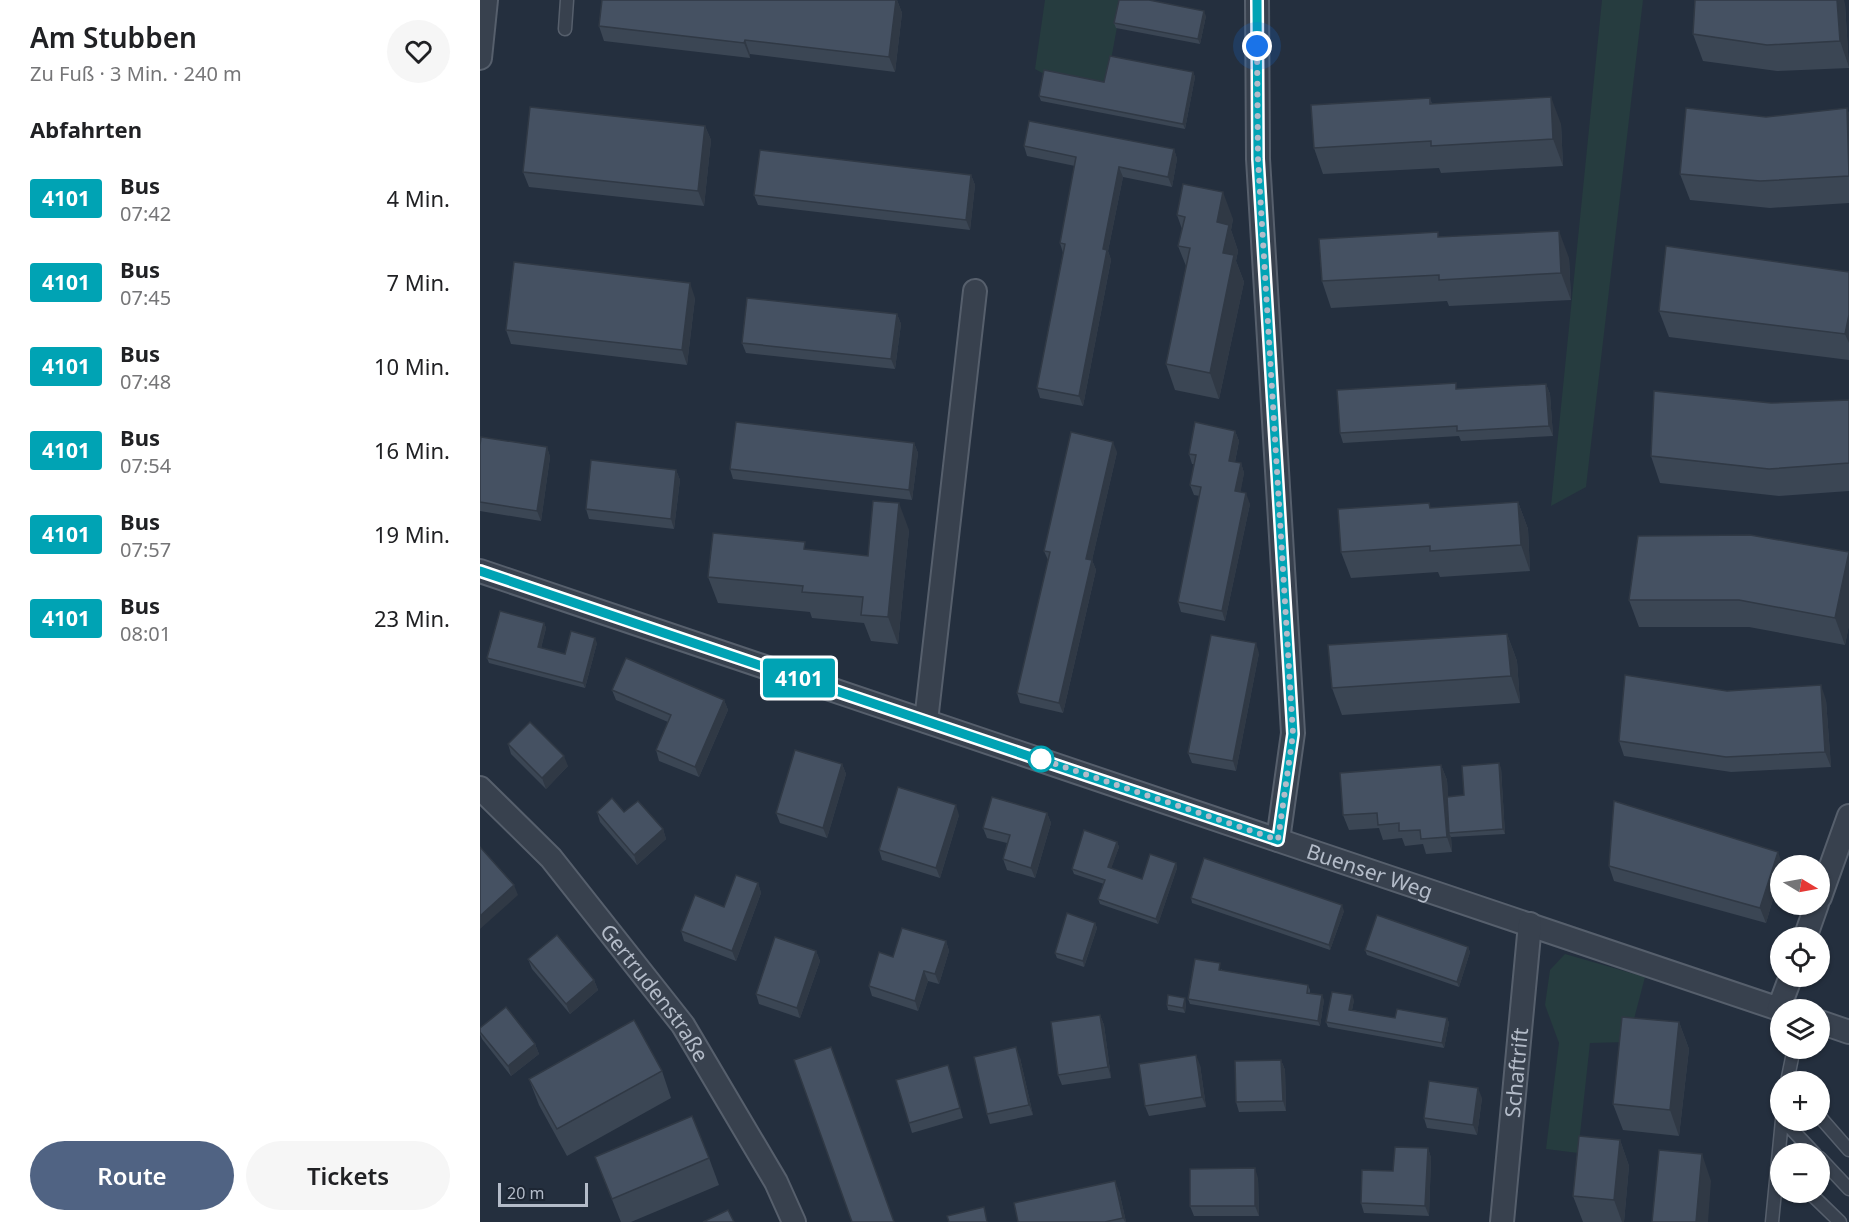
<!DOCTYPE html>
<html lang="de">
<meta charset="utf-8">
<style>
:root{--surface:#fff;--page:#f6f6f6;--text:#202124;--muted:#757577;--accent:#506383}
body{margin:0;font-family:"Noto Sans",sans-serif;background:var(--page);color:var(--text);height:100vh;display:flex;flex-direction:column;font-size:22px;white-space:nowrap}
*{box-sizing:border-box;margin:0}
p{font-size:20px;color:var(--muted)}
.icon{flex:none;width:33px;height:33px;fill:none;stroke:currentColor;stroke-width:2;stroke-linecap:round;stroke-linejoin:round}
.map{position:relative;flex:1;overflow:hidden}
.side{display:flex;flex-direction:column;background:var(--surface);width:480px}
.side>*{flex:none}
.badge{padding:0 12px;border-radius:4px;font-size:21px;line-height:39px}
.needle{width:39px;rotate:100deg}
.controls{position:absolute;left:1290px;top:855px;display:grid;gap:12px}
.controls a{display:grid;place-items:center;width:60px;height:60px;border-radius:50%;background:var(--surface);box-shadow:0 2px 4px #0004;font-size:30px}
.scale{position:absolute;left:18px;bottom:15px;width:90px;box-sizing:border-box;padding-left:6px;border:3px solid #b4bcc9;border-top:0;font-size:16px;line-height:21px;white-space:nowrap;color:#b4bcc9;-webkit-text-stroke:4px #1d2633;paint-order:stroke}
.you{position:absolute;width:30px;height:30px;margin:-15px;border:4px solid #fff;border-radius:50%;background:#1a73e8;box-shadow:0 0 0 9px #1a73e833}
.map>.badge{position:absolute;translate:-50% -50%;box-shadow:0 0 0 3px #fff}
h2{padding:0 30px;font-size:22px;line-height:54px}
.round{display:grid;place-items:center;flex:none;width:63px;height:63px;border-radius:32px;background:var(--page)}
.headline{display:flex;align-items:center;justify-content:space-between;height:102px;padding:0 30px}
h1{font-size:28px;font-weight:600;line-height:45px}
.button{display:flex;gap:12px;margin-top:auto;padding:12px 30px}
.button a{flex:1;height:69px;border-radius:36px;background:var(--accent);color:#fff;font-size:24px;font-weight:600;line-height:69px;text-align:center}
.button a+a{background:var(--page);color:var(--text)}
ul{padding:0;list-style:none}
li{display:flex;align-items:center;gap:18px;height:84px;padding:0 30px}
li div{flex:1}
li b{display:block;font-size:22px}
li em{font-style:normal}
li .badge{min-width:66px;font-weight:700;text-align:center}
main{display:flex;flex:1;min-height:0}
.map>svg:first-child{display:block}
</style>
<main>
<section class="side">
<div class="headline"><div><h1>Am Stubben</h1><p>Zu Fuß · 3 Min. · 240 m</p></div><a class="round"><svg class="icon" aria-label="heart" viewBox="0 0 24 24"><path d="M12 20l-8-8c-3-5 5-10 8-4 3-6 11-1 8 4z"/></svg></a></div>
<h2>Abfahrten</h2>
<ul>
<li><span class="badge" style="background:#00a3b4;color:#fff">4101</span><div><b>Bus</b><p>07:42</p></div><em>4 Min.</em></li>
<li><span class="badge" style="background:#00a3b4;color:#fff">4101</span><div><b>Bus</b><p>07:45</p></div><em>7 Min.</em></li>
<li><span class="badge" style="background:#00a3b4;color:#fff">4101</span><div><b>Bus</b><p>07:48</p></div><em>10 Min.</em></li>
<li><span class="badge" style="background:#00a3b4;color:#fff">4101</span><div><b>Bus</b><p>07:54</p></div><em>16 Min.</em></li>
<li><span class="badge" style="background:#00a3b4;color:#fff">4101</span><div><b>Bus</b><p>07:57</p></div><em>19 Min.</em></li>
<li><span class="badge" style="background:#00a3b4;color:#fff">4101</span><div><b>Bus</b><p>08:01</p></div><em>23 Min.</em></li>
</ul>
<div class="button"><a>Route</a><a>Tickets</a></div>
</section>
<div class="map">
<svg width="1369" height="1222" viewBox="0 0 1369 1222">
<rect width="100%" height="100%" fill="#242f3e"/>
<g fill="#263c3f">
<path d="M565 0H642L626 87 566 75 555 69Z"/>
<path d="M1122 0H1163L1106 487 1071 506Z"/>
<path d="M1085 954 1165 977 1148 1042 1110 1043 1098 1153 1066 1149 1079 1043 1065 1005 1070 970Z"/>
</g>
<g fill="none" stroke-linecap="round" stroke-linejoin="round">
<defs>
<g id="service">
<path d="M85 29 87 0"/>
<path d="M1307 1082 1314 1048"/>
<path d="M1340 1117 1369 1150"/>
<path d="M1303 1120 1335 1154"/>
<path d="M1340 1158 1369 1189"/>
<path d="M1329 1192 1360 1222"/>
<path d="M1292 1222 1302 1120"/>
</g>
<g id="minor">
<path d="M777 0 778 159 813 733 798 840"/>
<path d="M0 58 6 0"/>
<path id="s1" d="M0 571 1302 1010"/>
<path d="M446 721 495 291"/>
<path id="s2" d="M0 788 71 858 203 1025 296 1182 314 1222"/>
<path d="M1340 897 1369 816"/>
<path d="M1325 938 1337 904"/>
<path d="M1299 1008 1311 976"/>
<path d="M1340 1022 1369 1032"/>
<path id="s3" d="M1022 1222 1050 924"/>
</g>
</defs>
<use href="#service" stroke="#565f6c" stroke-width="15"/>
<use href="#minor" stroke="#565f6c" stroke-width="26"/>
<use href="#service" stroke="#38414e" stroke-width="12"/>
<use href="#minor" stroke="#38414e" stroke-width="22"/>
</g>
<g fill="#3b4654">
<path d="M122 0H417L422 13 415 72 270 54V58L124 41 119 26Z"/>
<path d="M1365 4 1369 68 1297 71 1223 61 1213 34Z"/>
<path d="M726 16 720 44 636 28 634 23Z"/>
<path d="M713 72 715 77 705 129 561 101 559 96 624 82Z"/>
<path d="M950 98 952 104 1081 124 1083 166 961 173 959 168 843 174 834 148Z"/>
<path d="M1367 108 1369 114V203L1290 208 1210 200 1200 174Z"/>
<path d="M225 126 231 140 224 206 49 187 43 172Z"/>
<path d="M544 146 694 149 697 159 692 187 643 177 628 251 631 260 603 406 560 398 557 388 583 253 580 243 595 166 547 156Z"/>
<path d="M491 175 495 185 490 230 278 205 274 195Z"/>
<path d="M697 215 753 219 751 230 758 251 756 261 764 282 739 399 695 390 686 364 706 266 698 246 702 229Z"/>
<path d="M960 237 1089 258 1091 300 969 306 967 301 851 308 842 281Z"/>
<path d="M1369 272V360L1189 337 1179 311Z"/>
<path d="M215 298 207 365 31 344 26 330Z"/>
<path d="M417 314 421 324 415 369 266 353 262 343Z"/>
<path d="M1066 384 1070 394 1073 436 981 441 979 436 863 443 860 433 978 389Z"/>
<path d="M1369 400V491L1299 496 1180 483 1171 456Z"/>
<path d="M755 431 759 441 755 462 761 463 764 473 760 492 770 504 745 621 701 612 698 602 720 496 714 495 710 485 714 464H712L709 454Z"/>
<path d="M434 443 438 453 432 500 253 479 250 469Z"/>
<path d="M0 445 67 447 70 457 61 521 0 511Z"/>
<path d="M637 452 612 560 616 570 583 713 540 703 537 693 568 560 564 551Z"/>
<path d="M196 470 200 480 194 529 109 519 106 509Z"/>
<path d="M1038 502 1048 529 1050 571 960 577 958 572 871 578 861 552 951 508Z"/>
<path d="M429 530 418 644 391 641 384 623 332 618 330 612 238 603 228 577 327 550 388 556Z"/>
<path d="M1369 552V625L1365 645 1269 627H1159L1149 600Z"/>
<path d="M64 623 66 628 61 648 85 654 117 643 105 688 9 663 7 658Z"/>
<path d="M1027 634 1037 661 1040 703 862 715 852 688Z"/>
<path d="M779 653 756 771 712 763 708 753Z"/>
<path d="M132 690 244 700 248 710 219 777 179 761 176 750 188 722 136 700Z"/>
<path d="M1247 691 1346 700 1351 767 1251 772 1144 756 1139 741Z"/>
<path d="M28 744 88 766 66 789 31 754Z"/>
<path d="M362 764 366 774 347 838 300 823 296 813Z"/>
<path d="M961 765 967 780 968 797 984 795 1021 768 1025 834 971 837 972 852 946 854 943 844 925 846 922 838 903 840 899 828 869 830 863 815Z"/>
<path d="M117 812H144L183 829 186 839 157 865 120 822Z"/>
<path d="M567 813 571 823 555 878 527 870 523 859 527 843 507 838 503 828Z"/>
<path d="M479 815 460 878 402 860 399 850Z"/>
<path d="M637 842 639 847 631 868 662 879 696 863 697 868 678 924 620 904 618 899 624 884 594 874 592 869Z"/>
<path d="M1129 866H1300V875L1286 923 1134 881Z"/>
<path d="M278 883 281 893 256 961 204 941 201 931 244 907Z"/>
<path d="M711 898 864 911 850 950 712 903Z"/>
<path d="M615 923 617 928 604 967 577 958 575 953Z"/>
<path d="M466 941 469 951 459 984 448 981 438 1011 392 996 389 986 413 957Z"/>
<path d="M988 947 990 952 979 987 887 955 885 950Z"/>
<path d="M336 951 340 961 320 1018 279 1004 276 994Z"/>
<path d="M48 959 114 980 118 990 90 1014 52 969Z"/>
<path d="M742 969V971L828 985 830 990V993L844 1000 840 1026 710 1004 708 999Z"/>
<path d="M874 1000 872 1010 915 1018H967L969 1023 964 1048 848 1027 846 1022Z"/>
<path d="M706 1003 705 1013 688 1010 687 1005Z"/>
<path d="M620 1015 624 1025 631 1078 582 1085 578 1075Z"/>
<path d="M1199 1022 1209 1049 1199 1136 1143 1130 1133 1104Z"/>
<path d="M0 1028 55 1044 59 1054 31 1076 2 1039 0 1034Z"/>
<path d="M540 1058 553 1115 510 1124 507 1114Z"/>
<path d="M801 1060 805 1070 806 1111 759 1112 756 1102Z"/>
<path d="M468 1065 483 1118 432 1133 429 1123Z"/>
<path d="M720 1065 726 1107 669 1116 665 1106Z"/>
<path d="M182 1071 191 1098 87 1156 59 1105 49 1079Z"/>
<path d="M1002 1098 997 1135 947 1128 944 1118Z"/>
<path d="M1140 1140 1149 1166 1144 1222H1103L1093 1196Z"/>
<path d="M948 1148 951 1158 949 1216 884 1213 881 1203 913 1171Z"/>
<path d="M115 1157 229 1158 239 1185 151 1222H141Z"/>
<path d="M778 1178 779 1216H714L710 1206Z"/>
<path d="M639 1191 646 1222H538Z"/>
</g>
<g fill="#303945">
<path d="M416 0H417L422 13 415 72 409 57Z"/>
<path d="M1357 0H1364L1365 4 1369 67 1360 41Z"/>
<path d="M724 11 726 16 720 44 718 39Z"/>
<path d="M265 40 270 54V58L264 43Z"/>
<path d="M713 72 715 77 705 129 703 124Z"/>
<path d="M1071 97 1081 124 1083 166 1073 139Z"/>
<path d="M1367 108 1369 114V160Z"/>
<path d="M225 126 231 140 224 206 218 191Z"/>
<path d="M694 149 697 159 692 187 688 177Z"/>
<path d="M639 167 643 177 628 251 631 260 603 406 599 396 623 249Z"/>
<path d="M491 175 495 185 490 230 486 220Z"/>
<path d="M743 192 753 219 751 230 758 251 756 261 764 282 739 399 730 373 737 222Z"/>
<path d="M1079 231 1089 258 1091 300 1081 273Z"/>
<path d="M210 283 215 298 207 365 202 350Z"/>
<path d="M417 314 421 324 415 369 411 359Z"/>
<path d="M1369 315V343L1365 334Z"/>
<path d="M1066 384 1070 394 1073 436 1069 426Z"/>
<path d="M755 431 759 441 753 471 749 461Z"/>
<path d="M633 442 637 452 610 569 606 559Z"/>
<path d="M434 443 438 453 432 500 429 490Z"/>
<path d="M67 447 70 457 61 521 57 511Z"/>
<path d="M761 463 764 473 759 501 755 491Z"/>
<path d="M196 470 200 480 194 529 191 519Z"/>
<path d="M766 493 770 504 745 621 742 611Z"/>
<path d="M1038 502 1048 529 1050 571 1041 545Z"/>
<path d="M419 503 429 530 418 644 408 617Z"/>
<path d="M1369 552V625L1365 645 1355 618Z"/>
<path d="M612 560 616 570 583 713 579 703Z"/>
<path d="M64 623 66 628 60 652 58 647Z"/>
<path d="M1027 634 1037 661 1040 703 1031 676Z"/>
<path d="M115 638 117 643 105 688 103 683Z"/>
<path d="M776 643 779 653 756 771 753 761Z"/>
<path d="M1341 685 1346 700 1351 767 1345 752Z"/>
<path d="M244 700 248 710 219 777 215 767Z"/>
<path d="M84 756 88 766 66 789 62 778Z"/>
<path d="M1019 763 1021 768 1025 834 1023 829Z"/>
<path d="M362 764 366 774 347 838 343 828Z"/>
<path d="M961 765 967 780 971 832 969 833 971 837 972 852 967 837Z"/>
<path d="M476 805 479 815 460 878 456 868Z"/>
<path d="M567 813 571 823 555 878 551 868Z"/>
<path d="M183 829 186 839 157 865 154 855Z"/>
<path d="M637 842 639 847 630 872 628 867Z"/>
<path d="M1298 852 1303 866H1300V875L1286 923 1280 908Z"/>
<path d="M696 863 697 868 678 924 676 919Z"/>
<path d="M278 883 281 893 256 961 252 951Z"/>
<path d="M34 885 38 895 0 929V916Z"/>
<path d="M862 905 864 911 850 950 849 945Z"/>
<path d="M615 923 617 928 604 967 603 961Z"/>
<path d="M466 941 469 951 459 984 455 974Z"/>
<path d="M988 947 990 952 979 987 977 982Z"/>
<path d="M336 951 340 961 320 1018 317 1008Z"/>
<path d="M444 971 448 981 438 1011 435 1001Z"/>
<path d="M114 980 118 990 90 1014 86 1004Z"/>
<path d="M842 995 844 1000 840 1026 838 1021Z"/>
<path d="M872 995 874 1000 871 1015 869 1010Z"/>
<path d="M705 998 706 1003 705 1013 703 1008Z"/>
<path d="M620 1015 624 1025 631 1078 628 1067Z"/>
<path d="M967 1018 969 1023 964 1048 962 1043Z"/>
<path d="M1199 1022 1209 1049 1199 1136 1190 1110Z"/>
<path d="M55 1044 59 1054 31 1076 28 1066Z"/>
<path d="M536 1047 540 1058 553 1115 549 1105Z"/>
<path d="M716 1055 720 1065 726 1107 722 1097Z"/>
<path d="M801 1060 805 1070 806 1111 803 1101Z"/>
<path d="M998 1088 1002 1098 997 1135 993 1125Z"/>
<path d="M1140 1140 1149 1166 1144 1222H1142L1134 1200Z"/>
<path d="M948 1148 951 1158 949 1216 945 1206Z"/>
<path d="M1222 1154 1231 1181 1228 1222H1216Z"/>
<path d="M775 1168 778 1178 779 1216 775 1206Z"/>
<path d="M635 1181 639 1191 646 1222H645L643 1218Z"/>
</g>
<g fill="#455162" stroke="#303945" stroke-width="1.5">
<path d="M122 0H416L409 57 265 40 264 43 119 26Z"/>
<path d="M639 0H669L724 11 718 39 634 23Z"/>
<path d="M1215 0H1357L1360 41 1287 45 1213 34Z"/>
<path d="M630 56 713 72 703 124 559 96 564 70 624 82Z"/>
<path d="M1071 97 1073 139 951 146V141L834 148 831 105 950 98V104Z"/>
<path d="M50 107 225 126 218 191 43 172Z"/>
<path d="M1206 108 1286 117 1367 108 1369 176 1280 181 1200 174Z"/>
<path d="M549 121 694 149 688 177 639 167 623 249 627 250 599 396 557 388 585 244 580 243 596 157 544 146Z"/>
<path d="M280 150 491 175 486 220 274 195Z"/>
<path d="M703 184 743 192 737 222 749 225 743 253 754 255 730 373 686 364 710 248 698 246 705 217 697 215Z"/>
<path d="M1079 231 1081 273 959 280V275L842 281 839 239 958 232V237Z"/>
<path d="M1186 246 1369 272V315L1365 334 1179 311Z"/>
<path d="M34 262 210 283 202 350 26 330Z"/>
<path d="M267 298 417 314 411 359 262 343Z"/>
<path d="M976 383V389L1066 384 1069 426 977 431V426L860 433 857 390Z"/>
<path d="M1174 391 1291 403 1369 400V463L1289 469 1171 456Z"/>
<path d="M256 422 434 443 429 490 250 469Z"/>
<path d="M715 422 755 431 749 461 761 463 755 491 766 493 742 611 698 602 721 487 710 485 716 455 709 454Z"/>
<path d="M591 432 633 442 606 559 612 560 579 703 537 693 570 552 564 551Z"/>
<path d="M1 437 67 447 57 511 0 502V445Z"/>
<path d="M111 460 196 470 191 519 106 509Z"/>
<path d="M393 501 419 503 408 617 381 615 383 597 322 592 323 586 228 577 233 533 325 542 324 549 388 556Z"/>
<path d="M1038 502 1041 545 950 551V546L861 552 858 509 949 503 950 508Z"/>
<path d="M1270 535 1369 552 1355 618 1259 600H1149L1158 536Z"/>
<path d="M20 611 64 623 58 647 85 654 91 631 115 638 103 683 7 658Z"/>
<path d="M1027 634 1031 676 852 688 848 645Z"/>
<path d="M731 635 776 643 753 761 708 753Z"/>
<path d="M146 658 244 700 215 767 176 750 191 715 132 690Z"/>
<path d="M1145 675 1247 691 1341 685 1345 752 1246 757 1139 741Z"/>
<path d="M50 722 84 756 62 778 28 744Z"/>
<path d="M315 750 362 764 343 828 296 813Z"/>
<path d="M1019 763 1023 829 969 833 967 797 984 795 982 766Z"/>
<path d="M961 765 967 837 941 839 940 830 919 831V823L898 825 897 813 863 815 860 773Z"/>
<path d="M418 787 476 805 456 868 399 850Z"/>
<path d="M512 797 567 813 551 868 523 859 530 835 503 828Z"/>
<path d="M132 798 144 812 158 801 183 829 154 855 117 812Z"/>
<path d="M1134 801 1298 852 1280 908 1129 866Z"/>
<path d="M604 830 637 842 628 867 662 879 670 854 696 863 676 919 618 899 625 880 592 869Z"/>
<path d="M0 847 34 885 0 916Z"/>
<path d="M724 858 862 905 849 945 711 898Z"/>
<path d="M256 875 278 883 252 951 201 931 215 895 244 907Z"/>
<path d="M587 913 615 923 603 961 575 953Z"/>
<path d="M897 915 988 947 977 982 885 950Z"/>
<path d="M422 928 466 941 455 974 444 971 435 1001 389 986 399 952 413 957Z"/>
<path d="M77 935 114 980 86 1004 48 959Z"/>
<path d="M295 937 336 951 317 1008 276 994Z"/>
<path d="M715 959 740 963 739 970 828 985 827 993 842 995 838 1021 708 999Z"/>
<path d="M852 992 872 995 869 1010 915 1018 917 1009 967 1018 962 1043 846 1022Z"/>
<path d="M688 995 705 998 703 1008 687 1005Z"/>
<path d="M26 1007 55 1044 28 1066 0 1032V1028Z"/>
<path d="M620 1015 628 1067 578 1075 571 1022Z"/>
<path d="M1142 1017 1199 1022 1190 1110 1133 1104Z"/>
<path d="M154 1020 182 1071 77 1129 49 1079Z"/>
<path d="M351 1047 414 1222H372L314 1060Z"/>
<path d="M536 1047 549 1105 507 1114 494 1057Z"/>
<path d="M716 1055 722 1097 665 1106 659 1064Z"/>
<path d="M801 1060 803 1101 756 1102 755 1061Z"/>
<path d="M468 1065 480 1108 429 1123 416 1080Z"/>
<path d="M949 1081 998 1088 993 1125 944 1118Z"/>
<path d="M212 1116 229 1158 132 1199 115 1157Z"/>
<path d="M1099 1136 1140 1140 1134 1200 1093 1196Z"/>
<path d="M915 1147 948 1148 945 1206 881 1203 882 1170 913 1171Z"/>
<path d="M1179 1150 1222 1154 1216 1222H1172Z"/>
<path d="M775 1168V1206H710V1169Z"/>
<path d="M635 1181 643 1218 625 1222H538L534 1203Z"/>
<path d="M504 1207 507 1222H469L467 1216Z"/>
<path d="M248 1210 254 1222H223Z"/>
</g>
<g fill="none" stroke-linecap="round" stroke-linejoin="round">
<defs>
<path id="line" d="M0 571 798 840 813 734 778 159 777 0"/>
</defs>
<use href="#line" stroke="#fff" stroke-width="14"/>
<use href="#line" stroke="#00a3b4" stroke-width="9"/>
<path stroke="#b4bcc9" stroke-width="6" stroke-dasharray="0 10.8" d="M561 759 558 758 798 840 813 734 778 159 777 46"/>
</g>
<circle fill="#fff" stroke="#00a3b4" stroke-width="3" cx="561" cy="759" r="12"/>
<g text-anchor="middle" dominant-baseline="central" stroke-width="6" stroke-linejoin="round" paint-order="stroke">
<g font-size="21" fill="#b4bcc9" stroke="#1d2633">
<text stroke="none"><textPath href="#s1" startOffset="939">Buenser Weg</textPath></text>
<text stroke="none"><textPath href="#s2" startOffset="270">Gertrudenstraße</textPath></text>
<text stroke="none"><textPath href="#s3" startOffset="150">Schaftrift</textPath></text>
</g>
</g>
</svg>
<div class="controls">
<a><svg class="needle" viewBox="-14 -14 28 28"><path d="M0-13l5 13h-10z" fill="#e53935"/><path d="M0 13l5-13h-10z" fill="#757577"/></svg></a>
<a><svg class="icon" aria-label="locate" viewBox="0 0 24 24"><circle cx="12" cy="12" r="6"/><path d="M12 2v4M12 18v4M2 12h4M18 12h4"/></svg></a>
<a><svg class="icon" aria-label="layers" viewBox="0 0 24 24"><path d="M12 4l9 5-9 5-9-5zM3 14l9 5 9-5"/></svg></a>
<a>+</a>
<a>−</a>
</div>
<div class="scale">20 m</div>
<div class="you" style="left:777px;top:46px"></div>
<b class="badge" style="left:319px;top:678px;background:#00a3b4;color:#fff">4101</b>
</div>
</main>
